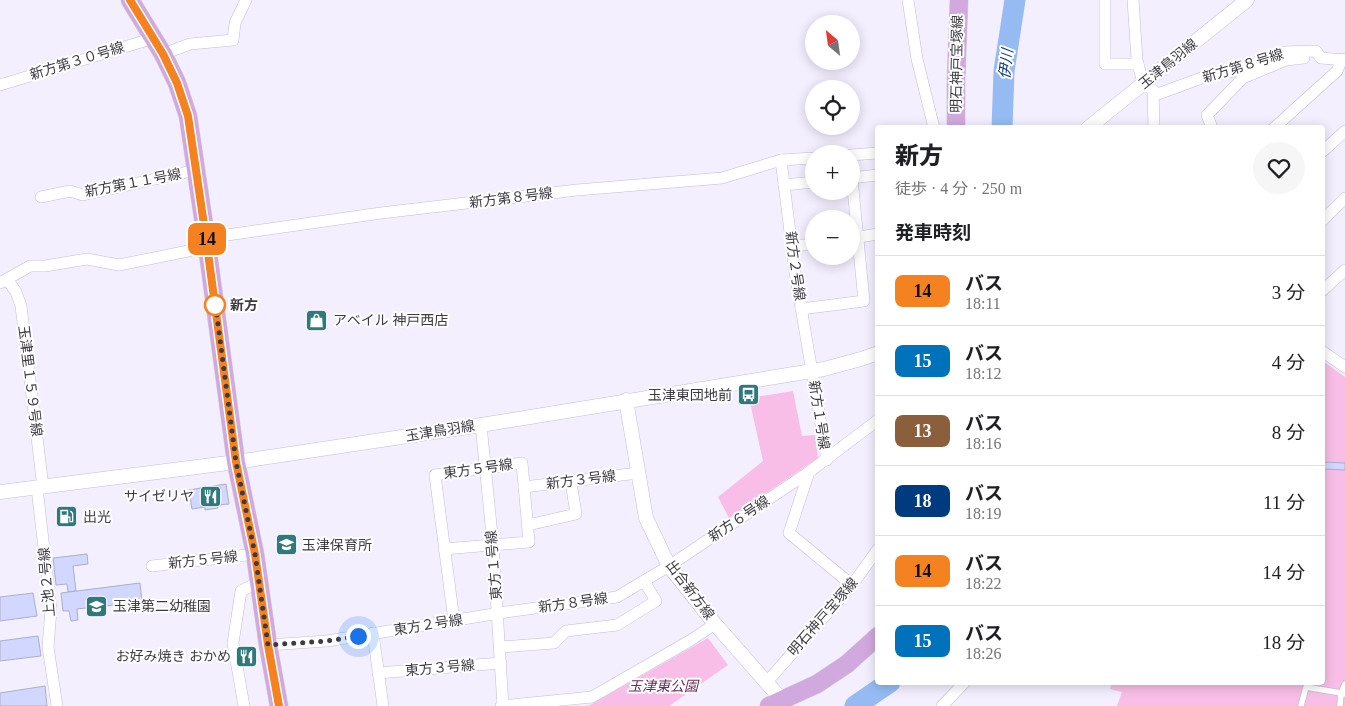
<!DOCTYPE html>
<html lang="ja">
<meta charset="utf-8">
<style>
:root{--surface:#fff;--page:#f6f6f6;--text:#202124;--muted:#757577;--line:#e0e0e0}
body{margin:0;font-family:"Times New Roman","Noto Sans JP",serif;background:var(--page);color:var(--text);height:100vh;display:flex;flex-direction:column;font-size:19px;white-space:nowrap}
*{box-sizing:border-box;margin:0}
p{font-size:16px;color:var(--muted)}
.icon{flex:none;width:28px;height:28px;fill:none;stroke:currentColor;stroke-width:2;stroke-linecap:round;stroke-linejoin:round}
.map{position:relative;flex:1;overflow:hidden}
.side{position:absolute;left:875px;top:125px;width:450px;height:560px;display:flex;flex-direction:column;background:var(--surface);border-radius:5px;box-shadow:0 2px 12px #0003}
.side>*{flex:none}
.badge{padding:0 10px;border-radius:8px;font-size:18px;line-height:32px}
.needle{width:32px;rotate:331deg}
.tools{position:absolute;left:805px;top:15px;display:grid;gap:10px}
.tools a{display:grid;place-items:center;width:55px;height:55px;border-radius:50%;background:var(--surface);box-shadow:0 2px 12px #0003;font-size:25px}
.you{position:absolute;width:25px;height:25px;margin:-12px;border:4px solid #fff;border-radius:50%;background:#1a73e8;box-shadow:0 0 0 8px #1a73e833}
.map>.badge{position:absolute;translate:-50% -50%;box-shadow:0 0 0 2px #fff}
h2{padding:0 20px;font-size:19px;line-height:45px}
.round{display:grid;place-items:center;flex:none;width:52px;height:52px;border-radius:26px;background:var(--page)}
.summary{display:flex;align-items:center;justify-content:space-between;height:85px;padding:0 20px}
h1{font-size:24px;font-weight:800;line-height:38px}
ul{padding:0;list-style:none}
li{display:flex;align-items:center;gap:15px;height:70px;padding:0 20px;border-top:1px solid var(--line)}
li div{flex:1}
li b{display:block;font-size:19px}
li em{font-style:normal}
li .badge{min-width:55px;font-weight:700;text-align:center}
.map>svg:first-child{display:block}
</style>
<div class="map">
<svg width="1345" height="706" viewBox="0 0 1345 706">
<rect width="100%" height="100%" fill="#f3efff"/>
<g fill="#f9bee7">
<path d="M1323 361 1345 377V706H1117L1122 692 1110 689 1112 682H1322Z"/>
<path d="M793 391 802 436 815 435 818 458 729 518 718 497 763 461 749 398Z"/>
<path d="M708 638 728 665 669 706H586L590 705Z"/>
</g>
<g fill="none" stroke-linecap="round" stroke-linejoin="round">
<g stroke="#96bbf3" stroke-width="21">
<path d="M1002 128 1004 71 1015 0"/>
<path d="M855 706 890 682"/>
</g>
</g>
<g fill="#d1d7fe" stroke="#abafc7">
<path d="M1322 462 1345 463V470L1322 469Z"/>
<path d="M226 484 229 504 217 505 218 508 205 510V507L192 509 189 490Z"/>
<path d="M87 554 88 564 73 566 76 591 68 592 67 584 56 585 53 558Z"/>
<path d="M140 583 142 602 77 609 78 620 71 621 69 611H63L61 593Z"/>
<path d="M33 593 37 616 0 621V597Z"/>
<path d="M38 636 41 656 0 661V641Z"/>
<path d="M45 686 47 706H0V693Z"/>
</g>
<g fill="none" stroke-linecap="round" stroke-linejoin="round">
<defs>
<g id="service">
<path d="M1301 706 1306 687 1341 693 1345 684"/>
<path d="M1340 706 1341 693 1345 694"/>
</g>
<g id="minor">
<path d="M908 0 917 59 934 128"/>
<path d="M1105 0V64H1138"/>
<path d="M1133 0 1137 60 1143 83 1158 94 1207 76 1234 71 1283 52 1316 51 1321 58 1345 60"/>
<path d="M163 54 190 44 233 40 235 23 246 0"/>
<path d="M0 85 154 38"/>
<path d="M1153 90 1154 128"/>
<path d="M1212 128 1207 115 1243 78 1286 60 1304 58"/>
<path d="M1274 128 1337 71 1342 59"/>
<path d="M1322 152 1345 131"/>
<path d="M851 155 878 153"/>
<path d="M781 160 795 272 827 460"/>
<path d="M851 178 878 175"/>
<path d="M784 185 814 182"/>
<path d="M41 197 70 191 83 195 196 170"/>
<path d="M1322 221 1345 198"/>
<path d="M206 238 381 213 577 190 722 178 781 160 814 158"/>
<path d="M853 238 878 234"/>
<path d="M792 246 814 244"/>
<path d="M7 279 16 292 21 306 43 487"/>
<path d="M0 283 30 266H45L87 259 119 265 208 247"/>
<path d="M1322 291 1345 270"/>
<path d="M801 309 864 301 852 179"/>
<path d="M1322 351 1345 367"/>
<path d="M481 425 493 545 503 706"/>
<path d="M524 487 638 473"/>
<path d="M37 488 51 610 48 647 57 706"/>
<path d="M528 525 576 514 571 482"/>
<path d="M444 549 529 542 522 463 435 475 454 621"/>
<path d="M152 566 255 554"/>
<path d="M852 585 789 533 809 472 878 420"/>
<path d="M373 633 383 706"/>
<path d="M268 645 327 641 506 612 617 597 669 566 809 472"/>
<path d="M500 647 554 643 566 631 617 625 656 601 644 581"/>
<path d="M378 673 501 663"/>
<path d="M766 683 852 585 878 549"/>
<path d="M244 706 233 643 241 591 259 582"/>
<path d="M501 706 592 697 691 640 715 624"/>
<path d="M942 706 965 682"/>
</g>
<g id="tertiary">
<path d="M1088 128 1247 0"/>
<path d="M626 400 646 518 669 566 715 624 782 700"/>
<path d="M0 492 236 462 481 425 824 369 861 359 878 353"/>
</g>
<g id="primary">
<path d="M130 0 163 54 177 83 188 116 206 238 236 462 255 554 268 645 279 706"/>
<path d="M956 128V80L959 0"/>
<path d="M769 706 817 684 847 664 878 636"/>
</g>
</defs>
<use href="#service" stroke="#c4bdd5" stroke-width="7"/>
<use href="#minor" stroke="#c4bdd5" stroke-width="12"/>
<use href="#tertiary" stroke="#c4bdd5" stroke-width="15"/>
<use href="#primary" stroke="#d4d4d6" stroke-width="19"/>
<use href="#service" stroke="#fff" stroke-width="5.5"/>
<use href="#minor" stroke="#fff" stroke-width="11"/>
<use href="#tertiary" stroke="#fff" stroke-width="14"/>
<use href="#primary" stroke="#d2a9df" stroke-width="18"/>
</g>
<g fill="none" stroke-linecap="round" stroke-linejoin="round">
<defs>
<path id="line" d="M130 0 163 54 177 83 188 116 206 238 236 462 255 554 268 645 279 706"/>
</defs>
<use href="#line" stroke="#fff" stroke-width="11"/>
<use href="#line" stroke="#f58220" stroke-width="8"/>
<path stroke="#3d3a44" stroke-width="5" stroke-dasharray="0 9" d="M215 305V301L236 462 255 554 268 645 327 641 358 636"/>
</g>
<defs>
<symbol id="shop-square" viewBox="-11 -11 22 22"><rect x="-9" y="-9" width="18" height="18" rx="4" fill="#2f787c" stroke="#fff"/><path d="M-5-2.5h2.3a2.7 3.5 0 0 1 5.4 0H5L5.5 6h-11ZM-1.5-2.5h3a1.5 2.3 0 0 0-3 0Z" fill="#fff"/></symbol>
<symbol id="bus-square" viewBox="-11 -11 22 22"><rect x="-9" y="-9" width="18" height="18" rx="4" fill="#2f787c" stroke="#fff"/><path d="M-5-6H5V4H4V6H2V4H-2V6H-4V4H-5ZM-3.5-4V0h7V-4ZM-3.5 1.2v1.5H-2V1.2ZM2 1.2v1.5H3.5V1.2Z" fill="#fff"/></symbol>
<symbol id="restaurant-square" viewBox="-11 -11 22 22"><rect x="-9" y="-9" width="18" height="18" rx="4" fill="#2f787c" stroke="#fff"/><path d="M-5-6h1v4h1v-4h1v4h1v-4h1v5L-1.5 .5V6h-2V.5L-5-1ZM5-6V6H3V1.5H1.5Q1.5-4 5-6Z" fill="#fff"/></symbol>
<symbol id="fuel-square" viewBox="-11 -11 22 22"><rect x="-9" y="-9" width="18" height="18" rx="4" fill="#2f787c" stroke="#fff"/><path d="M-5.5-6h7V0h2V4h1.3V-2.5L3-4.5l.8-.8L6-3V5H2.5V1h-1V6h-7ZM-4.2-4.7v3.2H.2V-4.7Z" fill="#fff"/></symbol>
<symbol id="school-square" viewBox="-11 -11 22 22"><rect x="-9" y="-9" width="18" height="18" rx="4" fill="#2f787c" stroke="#fff"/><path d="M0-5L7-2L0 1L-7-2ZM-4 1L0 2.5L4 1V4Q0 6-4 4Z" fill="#fff"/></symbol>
</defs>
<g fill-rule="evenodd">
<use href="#shop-square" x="304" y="308" width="25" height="25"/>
<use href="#bus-square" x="736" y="382" width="25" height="25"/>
<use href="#restaurant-square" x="198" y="484" width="25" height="25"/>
<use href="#fuel-square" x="54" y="504" width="25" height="25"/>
<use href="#school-square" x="274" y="532" width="25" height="25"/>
<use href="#school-square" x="84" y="594" width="25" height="25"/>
<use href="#restaurant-square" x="234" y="644" width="25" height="25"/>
</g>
<circle fill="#fff" stroke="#f58220" stroke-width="2.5" cx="215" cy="305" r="10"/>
<g text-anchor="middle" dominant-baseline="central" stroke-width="4" stroke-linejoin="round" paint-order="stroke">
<g font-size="14" fill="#3d3a44" stroke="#fff">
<text transform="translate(77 61) rotate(-17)">新方第３０号線</text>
<text transform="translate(957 64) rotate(-89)">明石神戸宝塚線</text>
<text transform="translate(1168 64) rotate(-39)">玉津鳥羽線</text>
<text transform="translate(1243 66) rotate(-17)">新方第８号線</text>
<text transform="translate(133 183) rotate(-11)">新方第１１号線</text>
<text transform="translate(511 198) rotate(-7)">新方第８号線</text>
<text transform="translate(795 266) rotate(82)">新方２号線</text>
<text transform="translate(30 381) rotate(83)">玉津里１５９号線</text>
<text transform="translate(819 415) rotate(81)">新方１号線</text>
<text transform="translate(440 431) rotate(-9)">玉津鳥羽線</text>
<text transform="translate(478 469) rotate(-8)">東方５号線</text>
<text transform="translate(581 480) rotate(-7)">新方３号線</text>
<text transform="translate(739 519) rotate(-34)">新方６号線</text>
<text transform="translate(203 560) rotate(-6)">新方５号線</text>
<text transform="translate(494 565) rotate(-95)">東方１号線</text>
<text transform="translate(47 582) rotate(-95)">上池２号線</text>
<text transform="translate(690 590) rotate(53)">出合新方線</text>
<text transform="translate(573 603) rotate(-8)">新方８号線</text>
<text transform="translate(823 617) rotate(-49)">明石神戸宝塚線</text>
<text transform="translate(428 625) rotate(-9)">東方２号線</text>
<text transform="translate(440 668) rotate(-5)">東方３号線</text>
</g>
<g font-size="14" font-weight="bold" fill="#3d3a44" stroke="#fff" text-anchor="start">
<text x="230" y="305">新方</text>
</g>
<g font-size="14" fill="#3d3a44" stroke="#fff" text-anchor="start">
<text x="333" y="320">アベイル 神戸西店</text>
<text x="732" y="395" text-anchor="end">玉津東団地前</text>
<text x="194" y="496" text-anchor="end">サイゼリヤ</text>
<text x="83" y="517">出光</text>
<text x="302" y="545">玉津保育所</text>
<text x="113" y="606">玉津第二幼稚園</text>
<text x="231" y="656" text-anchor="end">お好み焼き おかめ</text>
</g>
<g font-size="14" font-style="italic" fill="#6e285e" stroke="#fff">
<text x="663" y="686">玉津東公園</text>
</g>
<g font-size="15" font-style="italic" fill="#0e3b7b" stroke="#fff">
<text transform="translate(1006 64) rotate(-83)">伊川</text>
</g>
</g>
</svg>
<div class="tools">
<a><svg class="needle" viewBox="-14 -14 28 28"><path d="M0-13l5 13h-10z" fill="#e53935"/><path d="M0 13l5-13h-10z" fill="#757577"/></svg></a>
<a><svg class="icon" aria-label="locate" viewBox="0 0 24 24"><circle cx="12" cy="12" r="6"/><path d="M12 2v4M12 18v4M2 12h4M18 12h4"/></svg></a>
<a>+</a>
<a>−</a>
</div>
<div class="you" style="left:358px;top:636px"></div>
<b class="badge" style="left:207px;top:239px;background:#f58220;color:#111">14</b>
<section class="side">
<div class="summary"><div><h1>新方</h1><p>徒歩 · 4 分 · 250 m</p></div><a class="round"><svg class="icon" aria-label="heart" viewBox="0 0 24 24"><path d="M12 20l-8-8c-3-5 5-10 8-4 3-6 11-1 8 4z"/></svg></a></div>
<h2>発車時刻</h2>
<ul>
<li><span class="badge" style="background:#f58220;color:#111">14</span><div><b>バス</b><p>18:11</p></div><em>3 分</em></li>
<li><span class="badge" style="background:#0072bc;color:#fff">15</span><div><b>バス</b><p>18:12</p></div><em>4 分</em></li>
<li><span class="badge" style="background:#8b5e3c;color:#fff">13</span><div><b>バス</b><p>18:16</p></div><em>8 分</em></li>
<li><span class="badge" style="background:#003b80;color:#fff">18</span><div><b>バス</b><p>18:19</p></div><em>11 分</em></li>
<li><span class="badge" style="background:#f58220;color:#111">14</span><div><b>バス</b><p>18:22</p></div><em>14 分</em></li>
<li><span class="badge" style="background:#0072bc;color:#fff">15</span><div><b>バス</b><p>18:26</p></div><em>18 分</em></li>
</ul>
</section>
</div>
